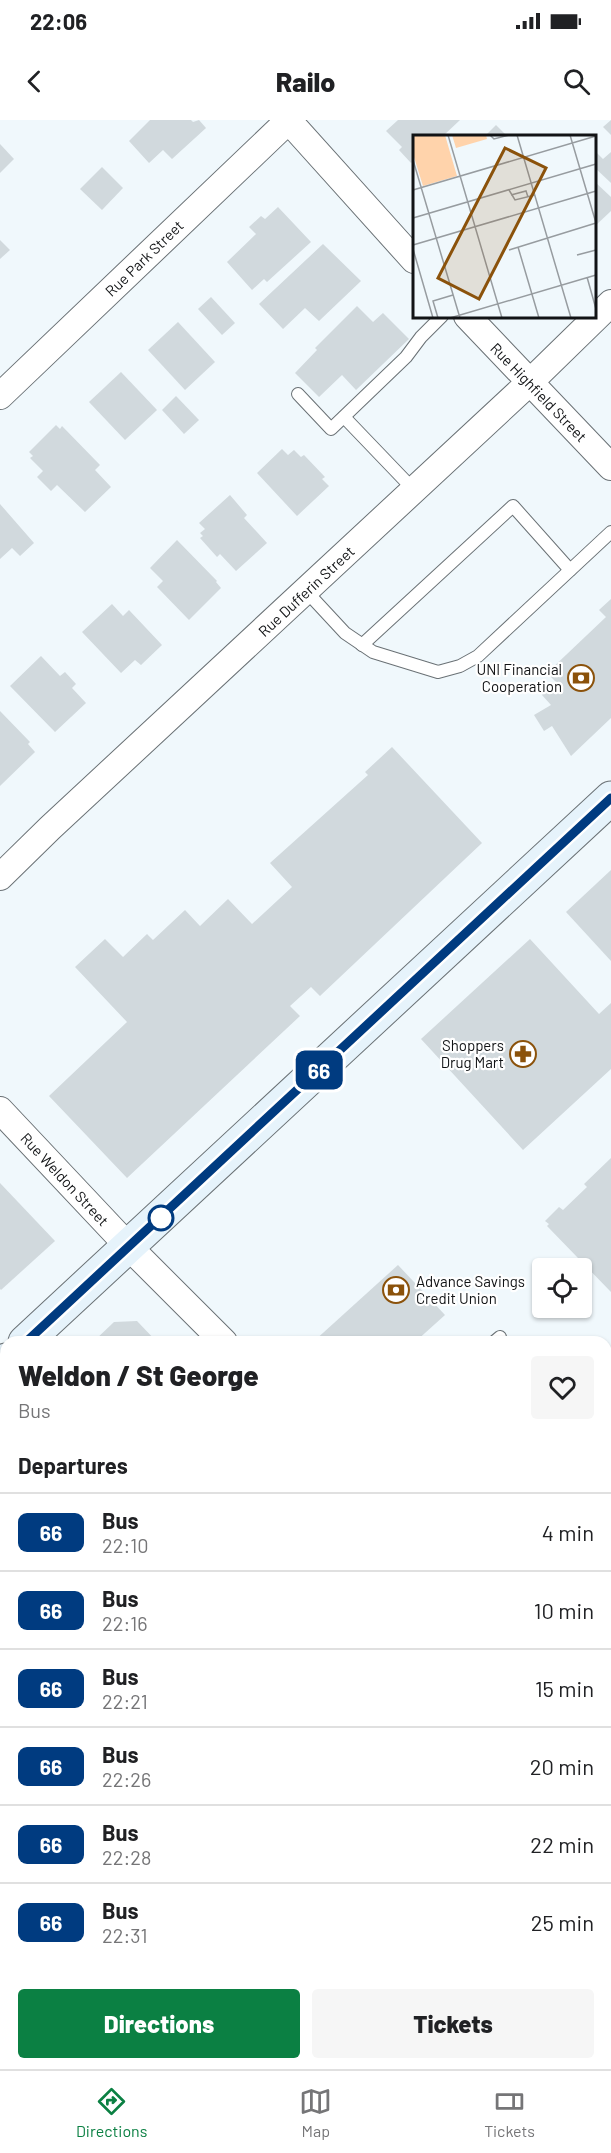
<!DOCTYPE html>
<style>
:root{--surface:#fff;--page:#f6f6f6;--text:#202124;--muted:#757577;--line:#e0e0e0;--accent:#0b8043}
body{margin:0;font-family:Barlow,sans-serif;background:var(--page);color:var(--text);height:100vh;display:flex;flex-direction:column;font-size:22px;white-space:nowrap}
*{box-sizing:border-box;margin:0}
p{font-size:20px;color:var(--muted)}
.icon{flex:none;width:33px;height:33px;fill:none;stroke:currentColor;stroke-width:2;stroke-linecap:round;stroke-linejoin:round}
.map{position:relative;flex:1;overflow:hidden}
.side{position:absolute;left:0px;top:1216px;width:612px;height:734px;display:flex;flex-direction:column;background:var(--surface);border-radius:18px 18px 0 0;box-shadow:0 2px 4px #0004}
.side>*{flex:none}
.badge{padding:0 12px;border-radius:9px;font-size:21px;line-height:39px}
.controls{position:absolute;left:532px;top:1138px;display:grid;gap:12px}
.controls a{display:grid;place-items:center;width:60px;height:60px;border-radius:6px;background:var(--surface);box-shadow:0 2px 4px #0004;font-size:30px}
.map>.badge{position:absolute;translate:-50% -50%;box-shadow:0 0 0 3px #fff}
h2{padding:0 18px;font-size:22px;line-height:54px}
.round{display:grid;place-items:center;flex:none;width:63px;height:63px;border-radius:6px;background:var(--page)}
.head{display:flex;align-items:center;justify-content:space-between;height:102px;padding:0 18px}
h1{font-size:28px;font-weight:800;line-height:45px}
.cta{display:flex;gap:12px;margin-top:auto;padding:12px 18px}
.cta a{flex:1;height:69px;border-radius:6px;background:var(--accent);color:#fff;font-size:24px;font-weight:800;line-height:69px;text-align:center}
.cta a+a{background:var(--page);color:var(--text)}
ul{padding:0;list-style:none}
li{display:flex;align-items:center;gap:18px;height:78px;padding:0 18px;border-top:2px solid var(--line)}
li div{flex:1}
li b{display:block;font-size:22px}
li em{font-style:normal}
li .badge{min-width:66px;font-weight:700;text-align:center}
.status{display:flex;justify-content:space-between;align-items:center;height:42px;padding:0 30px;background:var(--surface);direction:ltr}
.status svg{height:16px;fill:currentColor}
header{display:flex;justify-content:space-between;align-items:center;height:78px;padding:0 18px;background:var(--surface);font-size:27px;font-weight:800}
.tabs{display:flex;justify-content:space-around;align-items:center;height:84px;border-top:2px solid var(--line);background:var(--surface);font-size:16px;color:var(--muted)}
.tabs a{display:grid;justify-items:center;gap:3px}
.tabs .current{color:var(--accent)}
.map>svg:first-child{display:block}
</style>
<div class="status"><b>22:06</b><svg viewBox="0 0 49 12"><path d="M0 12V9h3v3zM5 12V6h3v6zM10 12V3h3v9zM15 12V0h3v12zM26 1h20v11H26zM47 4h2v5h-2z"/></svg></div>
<header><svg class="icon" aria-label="back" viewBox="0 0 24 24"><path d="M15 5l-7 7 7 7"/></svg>Railo<svg class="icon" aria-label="search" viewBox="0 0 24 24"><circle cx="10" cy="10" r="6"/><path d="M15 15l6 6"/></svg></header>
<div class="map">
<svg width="611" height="1949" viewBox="0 0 611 1949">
<rect width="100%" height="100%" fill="#f0f8fc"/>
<g fill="#d1d9dd">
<path d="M150 0H191L193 2 199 0 206 8 172 39 163 30 149 43 129 21Z"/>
<path d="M398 0H460L443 16H414V40L411 43 399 30 402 27 386 11Z"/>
<path d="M611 0V15L603 7Z"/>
<path d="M496 5 507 16H485Z"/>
<path d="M0 24 14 39 0 53Z"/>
<path d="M594 30 603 39 611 32V63L594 47Z"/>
<path d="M102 47 123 68 102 90 80 69Z"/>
<path d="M594 61 611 77V91L594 107Z"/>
<path d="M278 87 311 122 267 162 264 159 252 170 227 142 256 114 249 107 261 96 265 99Z"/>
<path d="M0 120 10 130 0 139Z"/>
<path d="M323 124 361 161 319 201 305 188 283 209 259 184Z"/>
<path d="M211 177 235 203 222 215 198 189Z"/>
<path d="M357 186 373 202 383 193 409 219 356 270 342 255 319 277 295 253 317 230 315 228Z"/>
<path d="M178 202 215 242 185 270 148 230Z"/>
<path d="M121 252 157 290 125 320 89 282Z"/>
<path d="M176 276 199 300 184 314 162 290Z"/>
<path d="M56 305 60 309 62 306 100 345 95 350 111 367 85 392 57 365 51 371 37 357 43 351 30 338 33 336 29 332Z"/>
<path d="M282 329 288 335 294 330 301 337 304 335 325 357 322 359 329 366 297 396 257 353Z"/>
<path d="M230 375 247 395 244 398 267 423 236 451 220 434 217 437 200 418 203 416 200 413 205 409 199 403Z"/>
<path d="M0 384 34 423 20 436 12 428 0 439Z"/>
<path d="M177 420 217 461 216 462 221 468 189 500 157 467 163 461 150 448Z"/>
<path d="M611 479V598L571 636 552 606 544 611 534 595 551 585 542 575 556 562 547 553 606 497 599 490Z"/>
<path d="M112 484 123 496 129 490 162 525 141 545 135 540 121 553 82 512Z"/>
<path d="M41 536 60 556 65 552 76 564 72 568 86 583 55 612 10 566Z"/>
<path d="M0 591 30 622 28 624 35 632 0 666Z"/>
<path d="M392 627 482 723 320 876 311 867 290 886 300 896 127 1058 49 976 127 902 75 847 105 819 123 837 147 814 153 820 185 790 200 806 228 779 252 804 292 767 270 743 368 655 365 652Z"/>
<path d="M611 750V841L566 792Z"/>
<path d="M530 819 599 894 611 883V949L523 1030 421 919Z"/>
<path d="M611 1038V1172L547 1106 549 1104 545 1101 559 1087 563 1090 587 1067 584 1064Z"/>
<path d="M0 1063 55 1121 1 1170 0 1169Z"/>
<path d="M398 1145 445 1195 415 1222H313Z"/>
<path d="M137 1201 157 1222H93L114 1202Z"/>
<path d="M611 1263V1341L606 1346V1268Z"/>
<path d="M6 1306V1345L0 1339V1312Z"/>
<path d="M611 1384V1428L606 1433V1389Z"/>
<path d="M0 1410 6 1416V1435L0 1441Z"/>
<path d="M611 1458V1505L606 1510V1463Z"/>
<path d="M0 1576 6 1582V1678L0 1684Z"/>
<path d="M606 1743 611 1749V1759L606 1764Z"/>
<path d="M611 1780V1833L606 1827V1784Z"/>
<path d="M9 1944H67L63 1947 65 1949H4Z"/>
<path d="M315 1944H362L360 1946 363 1949H310Z"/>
</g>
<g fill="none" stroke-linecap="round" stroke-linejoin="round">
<defs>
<g id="service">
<path d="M298 274 331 309 406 237 421 217 442 196"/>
<path d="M344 297 414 370"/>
<path d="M306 471 345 513 373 532 438 552 460 546 478 536 611 412"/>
<path d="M362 525 513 386 570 450"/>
<path d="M494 1222 500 1217"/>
</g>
<g id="minor">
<path d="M288 0 414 140"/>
<path d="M467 196 611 347"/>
<path d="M0 276 289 0"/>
<path d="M0 757 50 708 529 263 611 183"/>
<path d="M0 990 129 1127 224 1222"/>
<path d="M606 1618 611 1623"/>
<path d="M0 1767 6 1773"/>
<path d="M172 1944 177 1949"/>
</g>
<g id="secondary">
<path d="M25 1222 611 678"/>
<path d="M0 1246 6 1240"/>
</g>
</defs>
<use href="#service" stroke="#6a7175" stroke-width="14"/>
<use href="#minor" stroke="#6a7175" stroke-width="28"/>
<use href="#secondary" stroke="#6a7175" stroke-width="35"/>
<use href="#service" stroke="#fff" stroke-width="12"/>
<use href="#minor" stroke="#fff" stroke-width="26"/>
<use href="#secondary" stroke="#e6f3fb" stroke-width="33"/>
</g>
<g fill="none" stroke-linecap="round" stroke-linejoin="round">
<defs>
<path id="line" d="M26 1222 611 678"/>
</defs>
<use href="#line" stroke="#fff" stroke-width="14"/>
<use href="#line" stroke="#003b80" stroke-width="9"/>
</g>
<defs>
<symbol id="bank-ring" viewBox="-11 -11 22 22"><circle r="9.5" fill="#fff" stroke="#8b520b" stroke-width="1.5"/><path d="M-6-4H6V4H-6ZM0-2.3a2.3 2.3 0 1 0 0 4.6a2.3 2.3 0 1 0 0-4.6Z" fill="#8b520b"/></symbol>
<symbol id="pharmacy-ring" viewBox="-11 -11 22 22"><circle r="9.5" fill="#fff" stroke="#8b520b" stroke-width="1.5"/><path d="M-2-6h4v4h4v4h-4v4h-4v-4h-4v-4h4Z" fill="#8b520b"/></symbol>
</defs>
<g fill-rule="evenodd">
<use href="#bank-ring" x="566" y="543" width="30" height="30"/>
<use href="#pharmacy-ring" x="508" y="919" width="30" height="30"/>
<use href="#bank-ring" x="381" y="1155" width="30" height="30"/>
</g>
<circle fill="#fff" stroke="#003b80" stroke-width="3" cx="161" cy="1098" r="12"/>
<g text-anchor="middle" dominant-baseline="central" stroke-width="4.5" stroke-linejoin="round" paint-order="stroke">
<g font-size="15" fill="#111315" stroke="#fff">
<text transform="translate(144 138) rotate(-44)">Rue Park Street</text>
<text transform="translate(539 272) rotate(46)">Rue Highfield Street</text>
<text transform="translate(306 471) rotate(-43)">Rue Dufferin Street</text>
<text transform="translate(65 1059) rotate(47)">Rue Weldon Street</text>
</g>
<g font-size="15" fill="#111315" stroke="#fff" text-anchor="end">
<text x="562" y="549">UNI Financial<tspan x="562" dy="17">Cooperation</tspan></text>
<text x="504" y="925">Shoppers<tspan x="504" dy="17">Drug Mart</tspan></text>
<text x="416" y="1161" text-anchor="start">Advance Savings<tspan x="416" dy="17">Credit Union</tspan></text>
</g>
</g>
<g transform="translate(413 15)">
<rect width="183" height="183" fill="#f0f8fc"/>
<path d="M0 0H32L44 41 10 51 0 19ZM39 0H73L74 4 43 13Z" fill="#ffd3ab"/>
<path fill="none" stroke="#979ca0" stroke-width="1.5" d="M35 0 89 183M77 0 81 4 96 0M104 0 158 183M157 0 183 88M0 25 47 183M0 55 183 1M96 55 102 65 122 60M98 60 113 56 115 62M0 83 183 29M0 110 183 56M105 112 126 183M0 114 20 183M96 115 183 88M164 120 183 115M174 142 183 174M25 183 20 166 40 160M37 183 183 140"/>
<path fill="#8b520b" fill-opacity="0.15" stroke="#8b520b" stroke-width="3" d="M92 13 133 33 66 164 25 143Z"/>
<rect width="183" height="183" fill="none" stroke="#111315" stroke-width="3"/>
</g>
</svg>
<div class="controls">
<a><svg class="icon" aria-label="locate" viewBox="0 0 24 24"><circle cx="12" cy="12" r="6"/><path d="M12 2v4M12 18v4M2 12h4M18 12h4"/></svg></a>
</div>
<b class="badge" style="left:319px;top:950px;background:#003b80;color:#fff">66</b>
<section class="side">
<div class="head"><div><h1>Weldon / St George</h1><p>Bus</p></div><a class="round"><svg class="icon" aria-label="heart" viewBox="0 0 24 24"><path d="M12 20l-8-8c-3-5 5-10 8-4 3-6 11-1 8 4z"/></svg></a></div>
<h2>Departures</h2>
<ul>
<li><span class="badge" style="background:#003b80;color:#fff">66</span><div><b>Bus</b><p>22:10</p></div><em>4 min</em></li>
<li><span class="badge" style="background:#003b80;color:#fff">66</span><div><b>Bus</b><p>22:16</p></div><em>10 min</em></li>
<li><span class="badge" style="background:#003b80;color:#fff">66</span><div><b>Bus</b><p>22:21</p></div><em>15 min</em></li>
<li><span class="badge" style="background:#003b80;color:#fff">66</span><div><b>Bus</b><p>22:26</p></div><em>20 min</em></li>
<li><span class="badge" style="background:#003b80;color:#fff">66</span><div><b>Bus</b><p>22:28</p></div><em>22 min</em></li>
<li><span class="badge" style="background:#003b80;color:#fff">66</span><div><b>Bus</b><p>22:31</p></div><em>25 min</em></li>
</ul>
<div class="cta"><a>Directions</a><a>Tickets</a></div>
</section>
</div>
<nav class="tabs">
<a class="current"><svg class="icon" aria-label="directions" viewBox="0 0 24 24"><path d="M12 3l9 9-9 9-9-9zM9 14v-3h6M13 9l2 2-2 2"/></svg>Directions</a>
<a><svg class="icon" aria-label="map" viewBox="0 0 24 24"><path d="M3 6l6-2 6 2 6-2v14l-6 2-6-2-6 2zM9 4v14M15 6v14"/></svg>Map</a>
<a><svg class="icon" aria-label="tickets" viewBox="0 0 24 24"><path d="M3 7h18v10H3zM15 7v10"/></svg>Tickets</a>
</nav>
